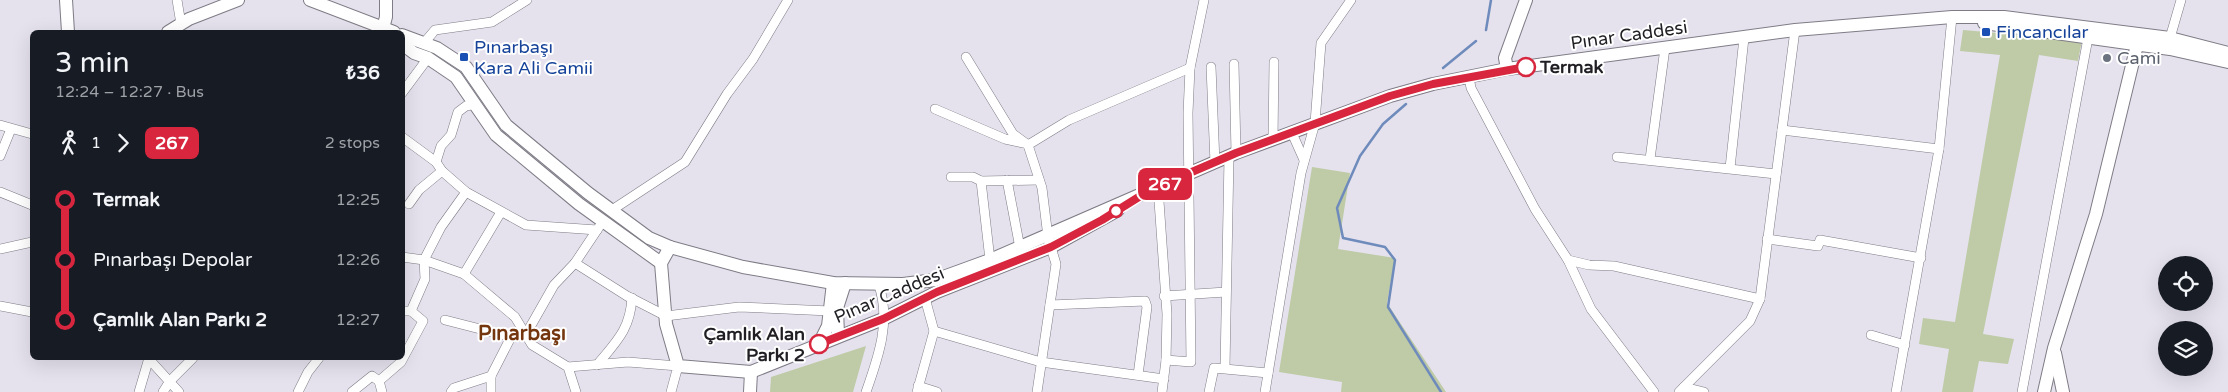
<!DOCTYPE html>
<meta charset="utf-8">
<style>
:root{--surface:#171b24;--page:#20242c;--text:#f1f3f6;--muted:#9ea1a6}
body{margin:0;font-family:"Varela Round",sans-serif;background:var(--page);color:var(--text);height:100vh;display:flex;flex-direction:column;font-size:19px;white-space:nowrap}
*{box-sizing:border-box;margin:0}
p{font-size:16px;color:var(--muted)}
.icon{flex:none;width:28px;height:28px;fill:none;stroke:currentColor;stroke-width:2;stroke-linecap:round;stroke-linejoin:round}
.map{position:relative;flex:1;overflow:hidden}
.panel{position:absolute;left:30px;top:30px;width:375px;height:330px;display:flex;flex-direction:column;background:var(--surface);border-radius:8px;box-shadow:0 5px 20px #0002}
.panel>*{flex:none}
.badge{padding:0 10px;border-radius:8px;font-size:18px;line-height:32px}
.fabs{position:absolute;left:2158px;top:256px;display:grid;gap:10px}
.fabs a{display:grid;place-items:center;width:55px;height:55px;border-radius:50%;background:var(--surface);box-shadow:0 5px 20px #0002;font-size:25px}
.map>.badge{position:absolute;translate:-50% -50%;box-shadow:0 0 0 2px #fff}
.legs{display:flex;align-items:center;gap:8px;height:55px;padding:0 25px;font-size:16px}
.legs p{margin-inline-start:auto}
.overview{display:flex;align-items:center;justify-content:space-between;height:85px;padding:0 25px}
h1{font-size:28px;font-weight:600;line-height:38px}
ul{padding:0 25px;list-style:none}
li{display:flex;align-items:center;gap:18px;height:60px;font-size:19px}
li i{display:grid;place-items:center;width:8px;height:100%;margin:0 6px;background:currentColor}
li i::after{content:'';width:12px;height:12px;margin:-6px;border:4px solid;border-radius:50%;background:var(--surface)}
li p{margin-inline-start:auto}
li:first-child i{background:linear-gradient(#0000 50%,currentColor 0)}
li:last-child i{background:linear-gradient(currentColor 50%,#0000 0)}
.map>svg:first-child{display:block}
</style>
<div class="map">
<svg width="2228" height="392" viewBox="0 0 2228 392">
<rect width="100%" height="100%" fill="#e5e2ee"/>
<g fill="#becba6">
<path d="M1963 30 2082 40 2078 61 2039 55 1983 334 2014 339 2008 364 1979 361 1973 392H1942L1949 349 1919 344 1923 318 1955 322 2000 55 1960 51Z"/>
<path d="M1312 167 1350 173 1338 249 1395 258 1387 303 1446 392H1341L1342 382 1279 372Z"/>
<path d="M866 346 853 392H770L771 377Z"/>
</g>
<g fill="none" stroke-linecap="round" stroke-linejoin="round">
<g stroke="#6e8bbc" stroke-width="2.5">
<path d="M1486 30 1491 0"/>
<path d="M1443 68 1476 41"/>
<path d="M1406 104 1383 124 1360 156 1337 208 1343 238 1385 247 1395 260 1388 307 1441 392"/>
</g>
<defs>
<g id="street">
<path d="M177 0 181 24"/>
<path d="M2170 38 2181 0"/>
<path d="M424 43 435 30 492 22 527 0"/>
<path d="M966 57 1013 134 1028 145"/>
<path d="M1234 64 1236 153"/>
<path d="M1211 67 1215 163"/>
<path d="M1469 77 1471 88 1535 209 1568 260 1591 309 1654 392"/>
<path d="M402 93 428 58"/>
<path d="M935 109 1005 139 1023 143"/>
<path d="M0 125 32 134"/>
<path d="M1782 130 1939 149"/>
<path d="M1292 133 1304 160"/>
<path d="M402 137 436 162 442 171 466 192 526 225 597 230"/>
<path d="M1273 140 1274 62"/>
<path d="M0 156 11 129"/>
<path d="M1617 157 1776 174"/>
<path d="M1650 159 1665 48"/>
<path d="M436 162 441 146 451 135 458 112 466 106 475 104"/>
<path d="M1730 168 1744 38"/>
<path d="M951 177H973L981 181 990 260"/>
<path d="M1007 180 1020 248"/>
<path d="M981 181 1039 180"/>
<path d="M1158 187 1167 314 1166 360 1162 392"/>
<path d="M0 192 32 205"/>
<path d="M409 204 419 190 442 171"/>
<path d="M612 210 685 162 727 94 753 59 788 0"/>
<path d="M1767 239 1818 246 1820 240 1921 258"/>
<path d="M0 249 32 242"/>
<path d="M402 257 424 260 464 274 515 317 532 345 568 367 576 392"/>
<path d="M1568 260 1589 265 1614 266 1760 299 1795 30"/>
<path d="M575 263 627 296 666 316 739 307 830 311"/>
<path d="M464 274 501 212"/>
<path d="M1164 296 1226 292"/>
<path d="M1050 305 1145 301 1147 307 1138 375"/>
<path d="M0 306 32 312"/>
<path d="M402 311H411L425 279 424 260 441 227 466 192"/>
<path d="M445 320 511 337"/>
<path d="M934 331 1041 362 1164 379"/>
<path d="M1871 335 1905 345"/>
<path d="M525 336 554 285 575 263 599 227"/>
<path d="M149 359 179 392"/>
<path d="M1166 360 1191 362 1188 113 1190 68 1204 0"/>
<path d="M597 365C616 342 630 330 632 298"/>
<path d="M568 367 628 362 678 366 671 392"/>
<path d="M1225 368 1229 157"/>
<path d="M379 381 382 392"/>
<path d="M918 386 937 392"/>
<path d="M1684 387 1750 321 1760 299"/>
<path d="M139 392 149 358"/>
<path d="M163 392 170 381 193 358"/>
<path d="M298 392 308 372 319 358"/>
<path d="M352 392 372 376 379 381 401 362 423 321 411 311"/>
<path d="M451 392 454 388 491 376 511 337 525 336"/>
<path d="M491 392V376"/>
<path d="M866 392C878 358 892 320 878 283"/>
<path d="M917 392 934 331 925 298"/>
<path d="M1037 392 1056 264 1048 237 1042 188 1028 145 1069 120 1190 68"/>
<path d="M1209 392 1214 368 1268 373"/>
<path d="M1265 392 1301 173 1315 123 1321 43 1351 0"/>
<path d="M1679 392 1684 387 1704 392"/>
<path d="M1896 392 1939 149 1952 17"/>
<path d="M2022 392 2088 38"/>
</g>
<g id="secondary">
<path d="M66 0 68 32"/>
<path d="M310 0 394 32"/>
<path d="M1984 23 2170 49 2228 62"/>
<path d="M383 28 386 17V0"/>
<path d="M168 32 189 19 238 0"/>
<path d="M402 35 437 48 466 67 506 125 588 193 649 238 670 247 743 267 833 283 903 284 935 280 990 260 1236 153 1390 96 1433 84 1507 69 1795 30 1952 17H2004L2170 38 2228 53"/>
<path d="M402 44 414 53 428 58 456 77 496 135 579 204 661 263"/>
<path d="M1507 69 1505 58 1526 0"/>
<path d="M670 247 661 263 666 324 678 366 751 372 883 319 937 292 1051 247 1118 210"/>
<path d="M838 336 837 308 845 283"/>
<path d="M819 344 828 326 833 283"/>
<path d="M2055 353 2063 392"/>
<path d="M750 392 751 372"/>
<path d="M2044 392 2054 348 2096 214 2137 45"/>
</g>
</defs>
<use href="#street" stroke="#7f7c86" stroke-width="10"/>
<use href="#secondary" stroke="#7f7c86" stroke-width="14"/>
<use href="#street" stroke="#fff" stroke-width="9"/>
<use href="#secondary" stroke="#fff" stroke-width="12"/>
</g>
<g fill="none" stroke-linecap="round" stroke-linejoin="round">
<defs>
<path id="line-1" d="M819 344 883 319 937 292 1051 247 1102 220 1150 190 1236 153 1390 96 1433 84 1526 67"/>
</defs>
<use href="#line-1" stroke="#fff" stroke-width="11"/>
<use href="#line-1" stroke="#d7263d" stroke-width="8"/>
</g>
<g fill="#1a4fb4" stroke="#fff" stroke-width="2">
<rect x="1981" y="27" width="10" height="10" rx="2.5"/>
<rect x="459" y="52" width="10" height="10" rx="2.5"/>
</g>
<circle fill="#6b7280" stroke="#fff" stroke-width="2" cx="2107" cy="58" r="5"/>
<g fill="#fff" stroke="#d7263d" stroke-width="2.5">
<circle cx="1526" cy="67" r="9"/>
<circle cx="1116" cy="211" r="6"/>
<circle cx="819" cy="344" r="9"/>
</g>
<g text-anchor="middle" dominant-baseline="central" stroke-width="4" stroke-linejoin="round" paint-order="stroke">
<g font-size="18" fill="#164399" stroke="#fff" text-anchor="start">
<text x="1996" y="32">Fincancılar</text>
<text x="474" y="47">Pınarbaşı<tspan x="474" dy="21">Kara Ali Camii</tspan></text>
</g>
<g font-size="18" fill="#211f24" stroke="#fff">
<text transform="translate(1629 35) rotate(-8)">Pınar Caddesi</text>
<text transform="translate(889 295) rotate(-23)">Pınar Caddesi</text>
</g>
<g font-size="18" fill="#5b616d" stroke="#fff" text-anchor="start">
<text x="2117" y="58">Cami</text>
</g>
<g font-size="18" font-weight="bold" fill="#211f24" stroke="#fff" text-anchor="start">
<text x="1540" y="67">Termak</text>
<text x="805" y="334" text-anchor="end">Çamlık Alan<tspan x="805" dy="21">Parkı 2</tspan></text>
</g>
<g font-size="20" font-weight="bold" fill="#74360f" stroke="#fff">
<text x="522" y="334">Pınarbaşı</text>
</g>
</g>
</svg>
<div class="fabs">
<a><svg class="icon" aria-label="locate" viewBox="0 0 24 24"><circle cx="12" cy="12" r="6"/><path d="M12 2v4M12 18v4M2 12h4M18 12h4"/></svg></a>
<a><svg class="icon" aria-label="layers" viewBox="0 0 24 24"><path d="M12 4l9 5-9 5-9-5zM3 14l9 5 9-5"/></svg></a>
</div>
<b class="badge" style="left:1165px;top:184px;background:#d7263d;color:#fff">267</b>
<section class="panel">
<div class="overview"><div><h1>3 min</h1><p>12:24 – 12:27 · Bus</p></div><b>₺36</b></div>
<div class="legs"><svg class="icon" aria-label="walk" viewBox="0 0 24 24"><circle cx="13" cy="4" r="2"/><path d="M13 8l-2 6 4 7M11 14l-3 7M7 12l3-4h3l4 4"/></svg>1<svg class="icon" aria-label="forward" viewBox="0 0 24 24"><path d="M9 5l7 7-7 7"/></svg><b class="badge" style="background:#d7263d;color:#fff">267</b><p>2 stops</p></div>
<ul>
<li><i style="color:#d7263d"></i><b>Termak</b><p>12:25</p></li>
<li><i style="color:#d7263d"></i><span>Pınarbaşı Depolar</span><p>12:26</p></li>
<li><i style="color:#d7263d"></i><b>Çamlık Alan Parkı 2</b><p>12:27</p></li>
</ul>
</section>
</div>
